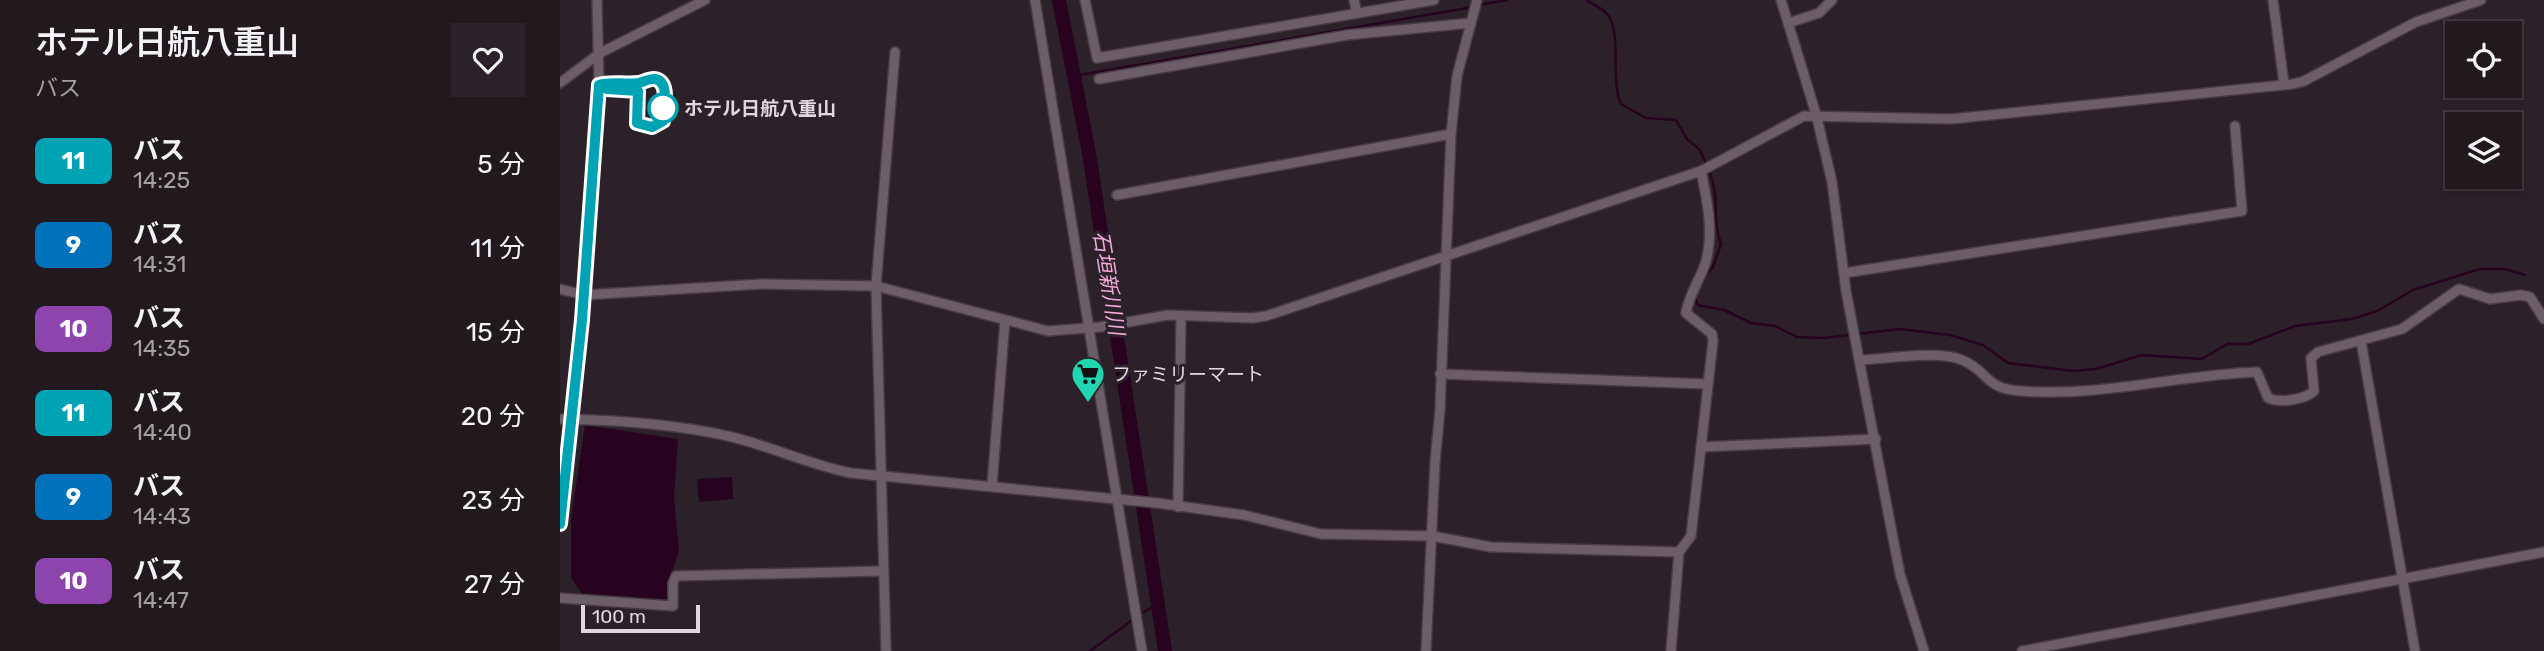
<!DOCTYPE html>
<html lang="ja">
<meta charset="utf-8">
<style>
:root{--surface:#22191f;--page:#2a2228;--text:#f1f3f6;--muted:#a2a0a4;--line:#3f383d}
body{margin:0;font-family:Rubik,"Noto Sans JP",sans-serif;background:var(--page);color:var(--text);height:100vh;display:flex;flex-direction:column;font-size:26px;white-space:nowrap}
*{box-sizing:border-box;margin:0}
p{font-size:23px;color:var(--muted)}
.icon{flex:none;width:38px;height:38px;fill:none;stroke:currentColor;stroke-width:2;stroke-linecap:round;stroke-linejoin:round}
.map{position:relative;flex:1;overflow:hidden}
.panel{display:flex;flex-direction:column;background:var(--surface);width:560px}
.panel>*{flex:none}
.badge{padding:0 14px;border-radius:10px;font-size:24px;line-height:46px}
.buttons{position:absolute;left:1885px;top:21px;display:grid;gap:14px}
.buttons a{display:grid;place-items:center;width:77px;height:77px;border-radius:0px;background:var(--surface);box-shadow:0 4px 10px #0003,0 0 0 2px var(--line);font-size:35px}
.scale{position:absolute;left:21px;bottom:18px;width:119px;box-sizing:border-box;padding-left:7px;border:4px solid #e0d8de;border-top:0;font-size:19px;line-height:24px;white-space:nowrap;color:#e0d8de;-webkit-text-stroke:5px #2d2129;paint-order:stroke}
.map>.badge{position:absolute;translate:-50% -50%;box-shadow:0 0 0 4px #fff}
.round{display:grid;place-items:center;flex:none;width:74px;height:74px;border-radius:0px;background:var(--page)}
.headline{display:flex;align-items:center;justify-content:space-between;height:119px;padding:0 35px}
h1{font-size:33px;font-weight:600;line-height:52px}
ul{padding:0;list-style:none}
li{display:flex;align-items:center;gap:21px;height:84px;padding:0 35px}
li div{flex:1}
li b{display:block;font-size:26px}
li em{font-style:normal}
li .badge{min-width:77px;font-weight:700;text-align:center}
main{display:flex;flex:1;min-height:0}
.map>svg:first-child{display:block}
</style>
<main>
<section class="panel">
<div class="headline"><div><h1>ホテル日航八重山</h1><p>バス</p></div><a class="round"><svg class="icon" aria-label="heart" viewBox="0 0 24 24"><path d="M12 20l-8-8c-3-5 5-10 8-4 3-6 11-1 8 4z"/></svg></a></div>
<ul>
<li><span class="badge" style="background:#00a3b4;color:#fff">11</span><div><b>バス</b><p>14:25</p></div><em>5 分</em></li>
<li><span class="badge" style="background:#0072bc;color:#fff">9</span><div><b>バス</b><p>14:31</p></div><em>11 分</em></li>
<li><span class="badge" style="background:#8e44ad;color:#fff">10</span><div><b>バス</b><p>14:35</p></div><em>15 分</em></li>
<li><span class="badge" style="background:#00a3b4;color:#fff">11</span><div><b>バス</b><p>14:40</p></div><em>20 分</em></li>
<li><span class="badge" style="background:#0072bc;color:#fff">9</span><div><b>バス</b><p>14:43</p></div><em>23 分</em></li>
<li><span class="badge" style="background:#8e44ad;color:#fff">10</span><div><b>バス</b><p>14:47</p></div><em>27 分</em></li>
</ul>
</section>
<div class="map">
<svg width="1984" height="651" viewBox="0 0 1984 651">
<rect width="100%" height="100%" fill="#2d2129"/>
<g fill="#27031f">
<path d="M25 425 118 439 114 497 119 552 108 582 107 600 22 594 11 578V520Z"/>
<path d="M172 477 173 499 139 502 137 479Z"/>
</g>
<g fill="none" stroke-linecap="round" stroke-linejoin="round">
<g stroke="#27031f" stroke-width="2.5">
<path d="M1026 0C1032 4 1040 7 1045 12 1064 30 1049 76 1061 104L1086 118 1116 120 1127 139 1139 149 1147 165"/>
<path d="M919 5 947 0"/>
<path d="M514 76 913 7"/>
<path d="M1145 275 1153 267 1161 244C1151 218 1161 198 1149 171"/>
<path d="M1134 296 1138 305 1164 310 1191 323 1215 326 1237 337 1263 338 1340 329 1390 335 1423 345 1448 363 1514 371 1536 369 1582 355 1642 359 1667 344H1688L1735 326 1792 319 1817 311 1853 290 1920 269H1945L1965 275"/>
<path d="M580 614 598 604"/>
<path d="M530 651 575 618"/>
</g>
<path stroke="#27031f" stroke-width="14" d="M499 0 529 153 605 651"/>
<defs>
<g id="minor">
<path d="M475 0 582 651"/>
<path d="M525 0 537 58 874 0"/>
<path d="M794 0 797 13"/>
<path d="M1221 0 1256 114 1272 182 1286 291 1332 533 1340 574 1364 651"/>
<path d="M1713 0 1724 84"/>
<path d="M1228 23 1259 13 1272 0"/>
<path d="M539 79 787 35 911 23"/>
<path d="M0 83 40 53 145 0"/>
<path d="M557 195 891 134"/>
<path d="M1284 273 1682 211 1675 126"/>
<path d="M0 289 24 295 201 284 316 286 488 331 540 327 608 315 692 318 706 316 1141 171 1244 116 1391 119 1733 84 1744 81 1856 22 1921 0"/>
<path d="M1801 341 1855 651"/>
<path d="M1300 360C1326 359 1379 350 1402 360 1429 371 1424 389 1461 391 1541 397 1618 375 1697 372L1708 398C1719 403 1745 400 1754 391L1751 358 1758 352 1842 329 1899 289 1930 299 1961 295 1970 297 1984 319"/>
<path d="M880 374 1147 384"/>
<path d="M0 419C57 420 117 424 172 437 213 447 250 465 291 473L597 503 684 515 761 534 872 536 931 547 1119 552"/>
<path d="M1141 447 1316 439"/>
<path d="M432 485 445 320"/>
<path d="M618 507 621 316"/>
<path d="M0 524 24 295 39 84 37 0"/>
<path d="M0 598 113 606V583L116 576 322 571"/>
<path d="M326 651 316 286 335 52"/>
<path d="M866 651 875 462 880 410 891 134 897 76 917 0"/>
<path d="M1111 651 1119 552 1131 536 1153 341 1152 334 1126 313C1129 293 1141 279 1146 261 1154 232 1147 200 1141 171"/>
<path d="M1462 651 1984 552"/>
</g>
</defs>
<use href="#minor" stroke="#463c43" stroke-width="12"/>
<use href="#minor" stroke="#6c5e67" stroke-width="9"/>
</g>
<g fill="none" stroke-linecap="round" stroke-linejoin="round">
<defs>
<path id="line" d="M0 524 22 320 39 85C52 81 65 85 79 83 84 82 90 78 95 79 111 82 103 110 103 121L92 127 77 123 78 91 47 89"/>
</defs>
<use href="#line" stroke="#fff" stroke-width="16"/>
<use href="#line" stroke="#00a3b4" stroke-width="10"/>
</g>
<defs>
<symbol id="supermarket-pin" viewBox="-11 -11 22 30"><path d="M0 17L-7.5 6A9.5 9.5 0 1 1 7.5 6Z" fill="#20d5b0" stroke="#2d2129"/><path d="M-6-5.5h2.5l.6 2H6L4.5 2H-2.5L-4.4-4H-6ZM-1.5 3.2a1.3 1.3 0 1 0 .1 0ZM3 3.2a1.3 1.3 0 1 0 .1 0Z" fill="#111"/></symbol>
</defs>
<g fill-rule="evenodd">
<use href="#supermarket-pin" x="509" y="355" width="38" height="52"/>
</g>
<circle fill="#fff" stroke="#00a3b4" stroke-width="3.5" cx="103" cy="108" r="14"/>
<g text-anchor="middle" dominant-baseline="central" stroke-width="6" stroke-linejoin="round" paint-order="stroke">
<g font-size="19" font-weight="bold" fill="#e0d8de" stroke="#2d2129" text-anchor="start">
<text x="124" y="108">ホテル日航八重山</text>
</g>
<g font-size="19" fill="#e0d8de" stroke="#2d2129" text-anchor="start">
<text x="552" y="374">ファミリーマート</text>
</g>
<g font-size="21" font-style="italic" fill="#f1aadc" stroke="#2d2129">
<text transform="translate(549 283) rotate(81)">石垣新川川</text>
</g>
</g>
</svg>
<div class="buttons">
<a><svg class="icon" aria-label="locate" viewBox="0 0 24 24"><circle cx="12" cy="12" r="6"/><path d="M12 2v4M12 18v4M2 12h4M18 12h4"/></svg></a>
<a><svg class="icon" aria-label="layers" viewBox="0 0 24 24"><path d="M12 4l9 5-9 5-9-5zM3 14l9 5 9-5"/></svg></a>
</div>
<div class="scale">100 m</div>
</div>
</main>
